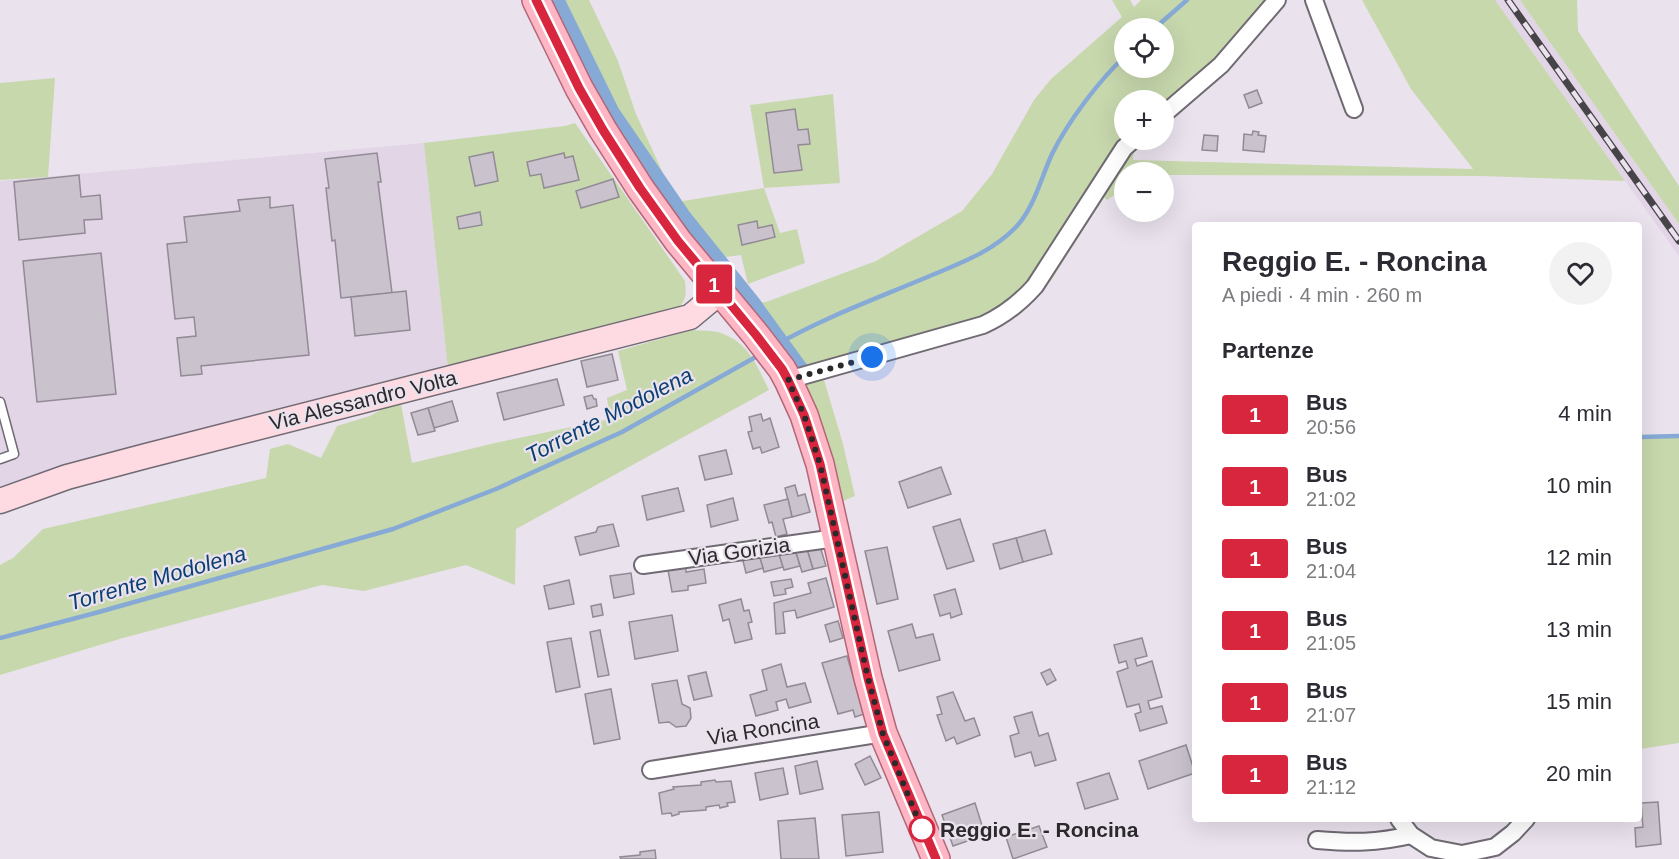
<!DOCTYPE html>
<html lang="it">
<meta charset="utf-8">
<style>
:root{--surface:#fff;--page:#f2f2f3;--text:#2b2b33;--muted:#7c7c81}
body{margin:0;font-family:Helvetica,sans-serif;background:var(--page);color:var(--text);height:100vh;display:flex;flex-direction:column;font-size:22px;white-space:nowrap}
*{box-sizing:border-box;margin:0}
p{font-size:20px;color:var(--muted)}
.icon{flex:none;width:33px;height:33px;fill:none;stroke:currentColor;stroke-width:2;stroke-linecap:round;stroke-linejoin:round}
.map{position:relative;flex:1;overflow:hidden}
.details{position:absolute;left:1192px;top:222px;width:450px;height:600px;display:flex;flex-direction:column;background:var(--surface);border-radius:6px;box-shadow:0 6px 24px #0002}
.details>*{flex:none}
.badge{padding:0 12px;border-radius:4px;font-size:21px;line-height:39px}
.controls{position:absolute;left:1114px;top:18px;display:grid;gap:12px}
.controls a{display:grid;place-items:center;width:60px;height:60px;border-radius:50%;background:var(--surface);box-shadow:0 6px 24px #0002;font-size:30px}
.you{position:absolute;width:30px;height:30px;margin:-15px;border:4px solid #fff;border-radius:50%;background:#1a73e8;box-shadow:0 0 0 9px #1a73e833}
.map>.badge{position:absolute;translate:-50% -50%;box-shadow:0 0 0 3px #fff}
h2{padding:0 30px;font-size:22px;line-height:54px}
.round{display:grid;place-items:center;flex:none;width:63px;height:63px;border-radius:32px;background:var(--page)}
.summary{display:flex;align-items:center;justify-content:space-between;height:102px;padding:0 30px}
h1{font-size:28px;font-weight:700;line-height:45px}
ul{padding:0;list-style:none}
li{display:flex;align-items:center;gap:18px;height:72px;padding:0 30px}
li div{flex:1}
li b{display:block;font-size:22px}
li em{font-style:normal}
li .badge{min-width:66px;font-weight:700;text-align:center}
.map>svg:first-child{display:block}
</style>
<div class="map">
<svg width="1679" height="859" viewBox="0 0 1679 859">
<rect width="100%" height="100%" fill="#eae2ed"/>
<g fill="#e1d5e6">
<path d="M1495 0H1520L1679 224V256Z"/>
<path d="M424 143 449 378 0 501V181Z"/>
</g>
<g fill="#c8d8ad" fill-rule="evenodd">
<path d="M550 0H589L618 61 636 114 677 204 683 201 764 188 750 105 833 94 840 183 764 188 780 233 797 229 805 263 748 284 741 255 718 258 753 303 766 302 876 261 962 211 992 174 1034 100 1051 79 1122 17 1112 0H1130L1134 7 1141 0H1277L1164 114V100H1125V140H1135L1133 160 1473 169 1411 89 1362 0H1495L1625 181 1480 176 1164 175V172H1125V188L1107 200 1104 197 1052 279 1027 308 1015 316 1005 322 972 334 824 380 843 444 855 496 838 503 747 309 585 76ZM1125 28H1164V68H1125Z"/>
<path d="M1520 0H1577L1578 31 1679 186V224Z"/>
<path d="M55 78 48 177 0 180V83Z"/>
<path d="M575 123 685 281C686 293 687 300 678 308L448 369 424 143 565 126Z"/>
<path d="M692 330C701 331 713 330 721 333 749 343 757 366 769 390L516 529 515 585 466 565 364 591 322 585 123 638 0 675V565L13 558 43 529 266 478 270 449 288 444 321 458 337 426 370 416 400 399 412 463 495 443 610 419 607 398 627 390 618 351Z"/>
<path d="M1679 436V743L1640 749V437Z"/>
</g>
<g fill="none" stroke-linecap="round" stroke-linejoin="round">
<g stroke="#86aad5" stroke-width="4.5">
<path d="M1155 28 1187 0"/>
<path d="M776 345C823 318 875 299 925 278 958 264 991 253 1016 227 1034 208 1041 178 1052 154 1069 120 1098 82 1125 56"/>
<path d="M1640 437 1679 436"/>
<path d="M0 638 99 612 393 529 496 489 622 432 761 354"/>
</g>
<path stroke="#86aad5" stroke-width="15" d="M557 0 612 112 684 217 753 303 800 368"/>
</g>
<g fill="#cac3cd" stroke="#928b95" stroke-width="1.5">
<path d="M1257 90 1262 103 1249 108 1244 95Z"/>
<path d="M795 109 798 130 808 129 810 144 798 145 802 170 774 173 766 113Z"/>
<path d="M1253 131 1259 132 1258 135 1266 136 1264 152 1243 150 1244 134 1252 135Z"/>
<path d="M1204 135 1218 136 1217 151 1202 150Z"/>
<path d="M493 152 498 181 475 186 469 157Z"/>
<path d="M377 153 381 182H378L392 293 341 298 335 240 332 241 326 188H329L325 159Z"/>
<path d="M564 153 565 158 573 156 579 180 544 188 541 174 530 176 527 162Z"/>
<path d="M79 175 81 197 100 195 102 219 84 220 85 233 19 240 14 182Z"/>
<path d="M613 179 619 197 581 208 576 191Z"/>
<path d="M270 197V208L293 205 309 355 201 366 202 374 181 376 177 338 196 336 194 317 175 319 167 244 187 242 184 217 240 211 238 200Z"/>
<path d="M480 212 482 225 459 229 457 217Z"/>
<path d="M757 221 758 228 772 225 775 237 742 245 738 225Z"/>
<path d="M101 253 116 394 37 402 23 261Z"/>
<path d="M406 291 410 330 355 336 351 297Z"/>
<path d="M612 354 618 380 587 387 581 361Z"/>
<path d="M557 379 564 405 504 420 497 393Z"/>
<path d="M592 395 594 399H596L597 406 587 409 584 397Z"/>
<path d="M452 401 458 421 434 428 428 408Z"/>
<path d="M428 408 435 431 418 435 411 413Z"/>
<path d="M761 414 763 421 770 418 779 447 762 453 760 447 753 449 748 432 752 431 749 417Z"/>
<path d="M726 450 732 474 705 480 699 456Z"/>
<path d="M941 467 951 494 908 508 899 482Z"/>
<path d="M795 485 798 496 805 494 810 512 792 517 785 488Z"/>
<path d="M678 488 684 511 647 520 642 496Z"/>
<path d="M733 498 738 520 711 527 707 505Z"/>
<path d="M788 499 792 517 783 519 787 534 776 537 772 522 769 523 764 505Z"/>
<path d="M960 519 974 561 947 569 933 527Z"/>
<path d="M613 524 619 546 580 555 575 537 596 532 598 527Z"/>
<path d="M1045 530 1052 554 1023 562 1016 538Z"/>
<path d="M1016 538 1023 562 1000 569 993 544Z"/>
<path d="M819 543 826 566 813 569 806 546Z"/>
<path d="M806 546 813 569 802 572 795 550Z"/>
<path d="M887 547 898 599 877 604 865 551Z"/>
<path d="M778 550 783 567 764 572 759 555Z"/>
<path d="M795 550 800 566 784 570 779 554Z"/>
<path d="M758 552 763 568 746 573 742 557Z"/>
<path d="M686 568V572L704 569 706 583 688 586V590L672 592 668 570Z"/>
<path d="M631 573 634 594 614 598 610 576Z"/>
<path d="M826 578 834 607 797 618 795 610 783 612 785 633 776 634 774 603 811 593 808 583Z"/>
<path d="M791 579 793 587 785 589 786 594 774 596 771 582Z"/>
<path d="M569 580 574 604 549 609 544 586Z"/>
<path d="M955 589 962 614 951 618 950 613 940 616 934 595Z"/>
<path d="M741 599 744 611 749 610 752 622 748 623 752 639 735 643 729 619 723 621 719 605Z"/>
<path d="M601 604 603 615 593 617 591 606Z"/>
<path d="M672 615 678 651 635 659 629 622Z"/>
<path d="M838 621 843 638 830 642 825 625Z"/>
<path d="M912 624 916 638 933 634 940 660 899 671 888 631Z"/>
<path d="M600 630 609 675 598 677 590 632Z"/>
<path d="M571 638 580 687 556 692 547 642Z"/>
<path d="M1142 638 1147 656 1135 659 1137 666 1152 661 1162 697 1148 701 1150 709 1162 706 1167 723 1140 731 1135 714 1141 712 1139 704 1127 707 1117 672 1128 668 1126 661 1119 663 1114 645Z"/>
<path d="M847 656 864 714 855 717 853 710 838 714 822 663Z"/>
<path d="M781 664 787 687 805 683 811 702 789 708 786 699 776 702 778 710 756 716 750 695 767 690 762 670Z"/>
<path d="M1050 669 1056 680 1047 685 1041 673Z"/>
<path d="M706 672 712 696 694 700 688 676Z"/>
<path d="M677 680 682 704 690 708 691 718 686 726 676 727 669 722 659 723 652 684Z"/>
<path d="M611 689 620 739 594 744 585 694Z"/>
<path d="M953 692 965 721 974 718 980 735 957 744 954 737 946 741 937 715 942 714 937 697Z"/>
<path d="M1032 712 1039 736 1048 733 1056 760 1035 766 1031 752 1015 757 1010 736 1019 733 1014 717Z"/>
<path d="M1186 745 1195 773 1148 789 1139 761Z"/>
<path d="M870 756 881 778 865 785 855 764Z"/>
<path d="M817 761 823 789 800 794 795 766Z"/>
<path d="M783 768 788 794 760 800 755 773Z"/>
<path d="M1109 773 1118 799 1085 809 1077 783Z"/>
<path d="M715 780 716 782 731 781 735 802 727 803 728 806 720 808 719 805 706 807V810L679 812V814L672 816 671 813 662 814 659 793 674 789 673 787 701 785V782Z"/>
<path d="M1658 802 1661 844 1636 847 1635 828 1643 827 1641 803Z"/>
<path d="M975 803 985 835 953 846 942 815Z"/>
<path d="M879 812 883 852 846 856 842 815Z"/>
<path d="M815 818 819 859H781L778 821Z"/>
<path d="M1039 826 1047 847 1013 859 1006 837Z"/>
<path d="M655 850 656 859H621L620 857 640 855V852Z"/>
</g>
<g fill="none" stroke-linecap="round" stroke-linejoin="round">
<defs>
<path id="lane" d="M0 402 14 454 0 459"/>
<g id="street">
<path d="M1314 0 1354 109"/>
<path d="M1164 114 1221 65 1277 0"/>
<path d="M788 380 983 325C1003 316 1020 303 1035 286L1124 148 1133 140"/>
<path d="M643 565 836 538"/>
<path d="M651 770 883 733"/>
<path d="M1399 819 1411 835 1431 848 1462 854 1495 847 1513 833 1526 819"/>
<path d="M1317 840C1353 843 1376 843 1411 835"/>
</g>
<path id="secondary" d="M0 501 67 477 146 456 690 317 720 292"/>
<path id="primary" d="M536 0 579 88 603 130 640 188 678 241 756 335 782 369 788 380 804 415 820 464 868 678 883 733 936 859"/>
</defs>
<use href="#lane" stroke="#706a73" stroke-width="11"/>
<use href="#street" stroke="#706a73" stroke-width="20"/>
<use href="#secondary" stroke="#706a73" stroke-width="27"/>
<use href="#primary" stroke="#b46576" stroke-width="30"/>
<use href="#lane" stroke="#fff" stroke-width="8"/>
<use href="#street" stroke="#fff" stroke-width="16"/>
<use href="#secondary" stroke="#fedae2" stroke-width="24"/>
<use href="#primary" stroke="#feb6c5" stroke-width="27"/>
<defs>
<path id="rail" d="M1508 0 1679 241"/>
</defs>
<use href="#rail" stroke="#474449" stroke-width="7"/>
<use href="#rail" stroke="#eae2ed" stroke-width="4.5" stroke-dasharray="14" stroke-linecap="butt"/>
</g>
<g fill="none" stroke-linecap="round" stroke-linejoin="round">
<defs>
<path id="line" d="M536 0 579 88 603 130 640 188 678 241 756 335 782 369 788 380 804 415 820 464 868 678 883 734 936 859"/>
</defs>
<use href="#line" stroke="#fff" stroke-width="14"/>
<use href="#line" stroke="#d7263d" stroke-width="9"/>
<path stroke="#2c292d" stroke-width="6" stroke-dasharray="0 10.8" d="M872 357 788 380 804 415 820 464 868 678 883 734 922 829"/>
</g>
<circle fill="#fff" stroke="#d7263d" stroke-width="3" cx="922" cy="829" r="12"/>
<g text-anchor="middle" dominant-baseline="central" stroke-width="4.5" stroke-linejoin="round" paint-order="stroke">
<g font-size="21" fill="#2c292d" stroke="#eae2ed">
<text transform="translate(363 400) rotate(-14)">Via Alessandro Volta</text>
<text transform="translate(739 551) rotate(-8)">Via Gorizia</text>
<text transform="translate(763 729) rotate(-9)">Via Roncina</text>
</g>
<g font-size="21" font-weight="bold" fill="#2c292d" stroke="#eae2ed" text-anchor="start">
<text x="940" y="829">Reggio E. - Roncina</text>
</g>
<g font-size="22" font-style="italic" fill="#0c3f74" stroke="#eae2ed">
<text transform="translate(609 415) rotate(-27)">Torrente Modolena</text>
<text transform="translate(157 578) rotate(-16)">Torrente Modolena</text>
</g>
</g>
</svg>
<div class="controls">
<a><svg class="icon" aria-label="locate" viewBox="0 0 24 24"><circle cx="12" cy="12" r="6"/><path d="M12 2v4M12 18v4M2 12h4M18 12h4"/></svg></a>
<a>+</a>
<a>−</a>
</div>
<div class="you" style="left:872px;top:357px"></div>
<b class="badge" style="left:714px;top:284px;background:#d7263d;color:#fff">1</b>
<section class="details">
<div class="summary"><div><h1>Reggio E. - Roncina</h1><p>A piedi · 4 min · 260 m</p></div><a class="round"><svg class="icon" aria-label="heart" viewBox="0 0 24 24"><path d="M12 20l-8-8c-3-5 5-10 8-4 3-6 11-1 8 4z"/></svg></a></div>
<h2>Partenze</h2>
<ul>
<li><span class="badge" style="background:#d7263d;color:#fff">1</span><div><b>Bus</b><p>20:56</p></div><em>4 min</em></li>
<li><span class="badge" style="background:#d7263d;color:#fff">1</span><div><b>Bus</b><p>21:02</p></div><em>10 min</em></li>
<li><span class="badge" style="background:#d7263d;color:#fff">1</span><div><b>Bus</b><p>21:04</p></div><em>12 min</em></li>
<li><span class="badge" style="background:#d7263d;color:#fff">1</span><div><b>Bus</b><p>21:05</p></div><em>13 min</em></li>
<li><span class="badge" style="background:#d7263d;color:#fff">1</span><div><b>Bus</b><p>21:07</p></div><em>15 min</em></li>
<li><span class="badge" style="background:#d7263d;color:#fff">1</span><div><b>Bus</b><p>21:12</p></div><em>20 min</em></li>
</ul>
</section>
</div>
